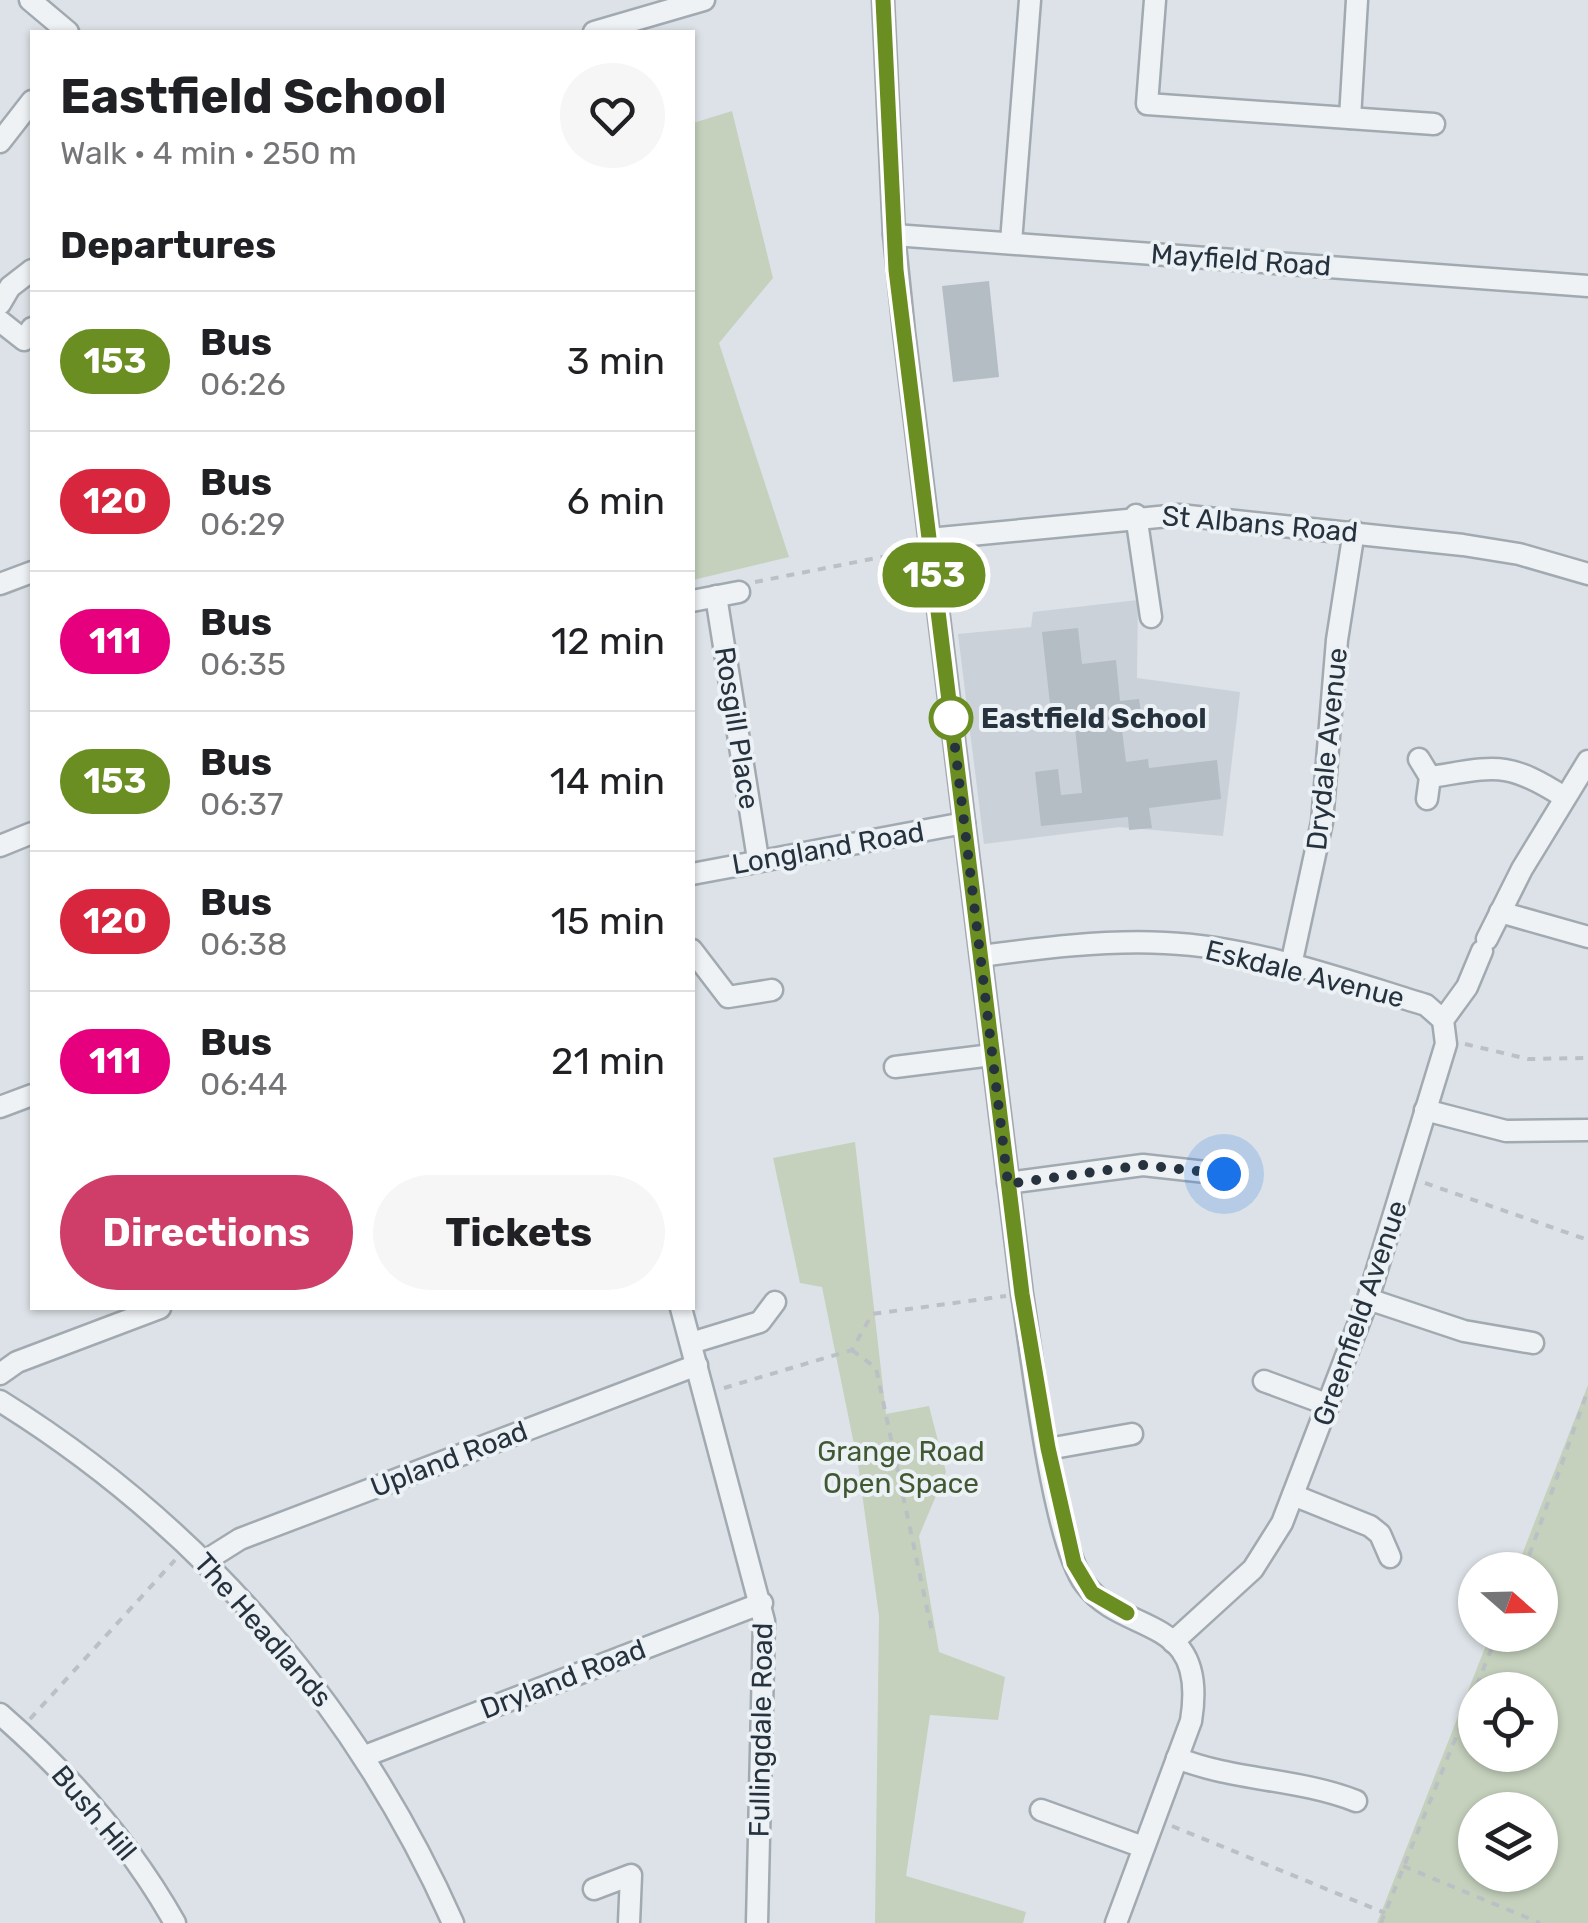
<!DOCTYPE html>
<meta charset="utf-8">
<style>
:root{--surface:#fff;--page:#f6f6f6;--text:#202124;--muted:#757577;--line:#e0e0e0;--accent:#cf3e69}
body{margin:0;font-family:Rubik,sans-serif;background:var(--page);color:var(--text);height:100vh;display:flex;flex-direction:column;font-size:38px;white-space:nowrap}
*{box-sizing:border-box;margin:0}
p{font-size:32px;color:var(--muted)}
.icon{flex:none;width:55px;height:55px;fill:none;stroke:currentColor;stroke-width:2;stroke-linecap:round;stroke-linejoin:round}
.map{position:relative;flex:1;overflow:hidden}
.details{position:absolute;left:30px;top:30px;width:665px;height:1280px;display:flex;flex-direction:column;background:var(--surface);border-radius:0px;box-shadow:0 2px 8px #0004}
.details>*{flex:none}
.badge{padding:0 20px;border-radius:32px;font-size:35px;line-height:65px}
.needle{width:65px;rotate:110deg}
.tools{position:absolute;left:1458px;top:1552px;display:grid;gap:20px}
.tools a{display:grid;place-items:center;width:100px;height:100px;border-radius:50%;background:var(--surface);box-shadow:0 2px 8px #0004;font-size:50px}
.you{position:absolute;width:50px;height:50px;margin:-25px;border:8px solid #fff;border-radius:50%;background:#1a73e8;box-shadow:0 0 0 15px #1a73e833}
.map>.badge{position:absolute;translate:-50% -50%;box-shadow:0 0 0 5px #fff}
h2{padding:0 30px;font-size:38px;line-height:90px}
.round{display:grid;place-items:center;flex:none;width:105px;height:105px;border-radius:52px;background:var(--page)}
.head{display:flex;align-items:center;justify-content:space-between;height:170px;padding:0 30px}
h1{font-size:48px;font-weight:700;line-height:75px}
.button{display:flex;gap:20px;margin-top:auto;padding:20px 30px}
.button a{flex:1;height:115px;border-radius:60px;background:var(--accent);color:#fff;font-size:40px;font-weight:700;line-height:115px;text-align:center}
.button a+a{background:var(--page);color:var(--text)}
ul{padding:0;list-style:none}
li{display:flex;align-items:center;gap:30px;height:140px;padding:0 30px;border-top:2px solid var(--line)}
li div{flex:1}
li b{display:block;font-size:38px}
li em{font-style:normal}
li .badge{min-width:110px;font-weight:700;text-align:center}
.map>svg:first-child{display:block}
</style>
<div class="map">
<svg width="1588" height="1923" viewBox="0 0 1588 1923">
<rect width="100%" height="100%" fill="#dce2e7"/>
<path fill="#cad1d9" d="M1138 600 1137 678 1240 692 1223 836 1119 827 984 844 958 634 1031 627 1033 612Z"/>
<g fill="#c5d1bd" fill-rule="evenodd">
<path d="M732 111 773 278 719 343 789 557 693 580V123Z"/>
<path d="M855 1142 886 1414 929 1406 946 1472 919 1536 939 1652 1005 1677 998 1720 930 1715 906 1876 1026 1912 1023 1923H875L879 1616 858 1464 822 1287 800 1283 773 1158Z"/>
<path d="M1588 1385V1923H1377L1490 1635H1540V1570H1516ZM1475 1690H1540V1755H1475ZM1475 1810H1540V1875H1475Z"/>
</g>
<g fill="#b4bcc4">
<path d="M989 281 999 377 953 382 942 286Z"/>
<path d="M1078 628 1082 664 1116 660 1120 701 1139 699 1142 720 1121 722 1126 762 1148 759 1149 768 1217 760 1221 799 1149 808 1152 828 1129 830 1128 817 1041 826 1035 772 1058 769 1061 795 1082 793 1075 728 1053 731 1042 632Z"/>
</g>
<g fill="none" stroke-linecap="round" stroke-linejoin="round">
<defs>
<g id="minor">
<path d="M30 0 68 32"/>
<path d="M883 0 894 235 904 332 1022 1294C1032 1355 1053 1542 1085 1584 1124 1637 1209 1612 1191 1721L1116 1923"/>
<path d="M1155 0 1147 104 1434 124"/>
<path d="M594 32 704 0"/>
<path d="M1350 118 1357 0"/>
<path d="M0 142 32 101"/>
<path d="M894 235 1588 286"/>
<path d="M1011 242 1030 0"/>
<path d="M0 304 10 287 32 270"/>
<path d="M0 321 24 340 32 328"/>
<path d="M1136 515 1151 617"/>
<path d="M929 539 1179 515 1463 545 1519 554 1588 574"/>
<path d="M0 584 32 572"/>
<path d="M716 596 758 859"/>
<path d="M692 601 739 592"/>
<path d="M1419 759 1430 777 1427 799"/>
<path d="M1430 777C1496 767 1506 760 1564 797"/>
<path d="M0 846 32 833"/>
<path d="M692 874 964 823"/>
<path d="M1500 912 1588 937"/>
<path d="M1487 939 1522 869 1588 761"/>
<path d="M692 950 728 997 772 990"/>
<path d="M981 956C1041 948 1103 940 1165 943 1254 947 1341 979 1426 1005L1443 1020"/>
<path d="M1291 965 1322 822 1337 640 1354 531"/>
<path d="M895 1067 992 1055"/>
<path d="M0 1107 32 1095"/>
<path d="M1425 1110 1506 1131 1588 1130"/>
<path d="M1008 1183 1143 1165 1224 1174"/>
<path d="M1368 1299 1464 1331 1533 1343"/>
<path d="M681 1308 764 1621 757 1923"/>
<path d="M691 1343 760 1322 775 1302"/>
<path d="M0 1374 17 1362 160 1308"/>
<path d="M1264 1381 1329 1405"/>
<path d="M0 1401C201 1526 357 1707 453 1923"/>
<path d="M1048 1449 1132 1434"/>
<path d="M1293 1495 1370 1526 1380 1534 1390 1557"/>
<path d="M205 1561 240 1539 697 1365"/>
<path d="M1173 1642 1253 1569 1282 1523 1368 1299 1446 1044 1443 1020 1467 987 1482 951"/>
<path d="M0 1714C69 1774 130 1843 175 1923"/>
<path d="M365 1756 762 1603"/>
<path d="M1177 1758C1235 1781 1297 1778 1356 1801"/>
<path d="M1041 1810 1143 1847"/>
<path d="M594 1889 631 1875 629 1923"/>
</g>
</defs>
<use href="#minor" stroke="#a2aab1" stroke-width="25"/>
<g stroke="#bbc0c5" stroke-width="4" stroke-dasharray="8 8" stroke-linecap="butt">
<path d="M755 582 912 551"/>
<path d="M1465 1044 1528 1059 1588 1058"/>
<path d="M1425 1183 1588 1240"/>
<path d="M852 1350 876 1368 932 1632"/>
<path d="M724 1388 852 1350 872 1314 1006 1296"/>
<path d="M1524 1570 1588 1390"/>
<path d="M30 1719 175 1560"/>
<path d="M1172 1826 1385 1913"/>
<path d="M1403 1866 1540 1923"/>
<path d="M1381 1923 1497 1635"/>
</g>
<use href="#minor" stroke="#eff2f5" stroke-width="20"/>
</g>
<g fill="none" stroke-linecap="round" stroke-linejoin="round">
<defs>
<path id="line" d="M883 0 896 270 1022 1294 1048 1448 1074 1563 1092 1593 1127 1613"/>
</defs>
<use href="#line" stroke="#fff" stroke-width="22"/>
<use href="#line" stroke="#6b8e23" stroke-width="15"/>
<path stroke="#26323d" stroke-width="10" stroke-dasharray="0 18" d="M951 718 950 706 1008 1184 1144 1165 1224 1174"/>
</g>
<circle fill="#fff" stroke="#6b8e23" stroke-width="5" cx="951" cy="718" r="20"/>
<g text-anchor="middle" dominant-baseline="central" stroke-width="8" stroke-linejoin="round" paint-order="stroke">
<g font-size="28" fill="#26323d" stroke="#ecf1f5">
<text transform="translate(1241 260) rotate(4)">Mayfield Road</text>
<text transform="translate(1260 524) rotate(5)">St Albans Road</text>
<text transform="translate(737 728) rotate(81)">Rosgill Place</text>
<text transform="translate(1327 749) rotate(-84)">Drydale Avenue</text>
<text transform="translate(828 848) rotate(-10)">Longland Road</text>
<text transform="translate(1305 974) rotate(14)">Eskdale Avenue</text>
<text transform="translate(1360 1313) rotate(-71)">Greenfield Avenue</text>
<text transform="translate(449 1459) rotate(-21)">Upland Road</text>
<text transform="translate(263 1630) rotate(49)">The Headlands</text>
<text transform="translate(563 1679) rotate(-21)">Dryland Road</text>
<text transform="translate(761 1730) rotate(-89)">Fullingdale Road</text>
<text transform="translate(94 1813) rotate(50)">Bush Hill</text>
</g>
<g font-size="28" font-weight="bold" fill="#26323d" stroke="#ecf1f5" text-anchor="start">
<text x="981" y="718">Eastfield School</text>
</g>
<g font-size="28" fill="#405933" stroke="#ecf1f5">
<text x="901" y="1451">Grange Road<tspan x="901" dy="32">Open Space</tspan></text>
</g>
</g>
</svg>
<div class="tools">
<a><svg class="needle" viewBox="-14 -14 28 28"><path d="M0-13l5 13h-10z" fill="#e53935"/><path d="M0 13l5-13h-10z" fill="#757577"/></svg></a>
<a><svg class="icon" aria-label="locate" viewBox="0 0 24 24"><circle cx="12" cy="12" r="6"/><path d="M12 2v4M12 18v4M2 12h4M18 12h4"/></svg></a>
<a><svg class="icon" aria-label="layers" viewBox="0 0 24 24"><path d="M12 4l9 5-9 5-9-5zM3 14l9 5 9-5"/></svg></a>
</div>
<div class="you" style="left:1224px;top:1174px"></div>
<b class="badge" style="left:934px;top:575px;background:#6b8e23;color:#fff">153</b>
<section class="details">
<div class="head"><div><h1>Eastfield School</h1><p>Walk · 4 min · 250 m</p></div><a class="round"><svg class="icon" aria-label="heart" viewBox="0 0 24 24"><path d="M12 20l-8-8c-3-5 5-10 8-4 3-6 11-1 8 4z"/></svg></a></div>
<h2>Departures</h2>
<ul>
<li><span class="badge" style="background:#6b8e23;color:#fff">153</span><div><b>Bus</b><p>06:26</p></div><em>3 min</em></li>
<li><span class="badge" style="background:#d7263d;color:#fff">120</span><div><b>Bus</b><p>06:29</p></div><em>6 min</em></li>
<li><span class="badge" style="background:#e6007e;color:#fff">111</span><div><b>Bus</b><p>06:35</p></div><em>12 min</em></li>
<li><span class="badge" style="background:#6b8e23;color:#fff">153</span><div><b>Bus</b><p>06:37</p></div><em>14 min</em></li>
<li><span class="badge" style="background:#d7263d;color:#fff">120</span><div><b>Bus</b><p>06:38</p></div><em>15 min</em></li>
<li><span class="badge" style="background:#e6007e;color:#fff">111</span><div><b>Bus</b><p>06:44</p></div><em>21 min</em></li>
</ul>
<div class="button"><a>Directions</a><a>Tickets</a></div>
</section>
</div>
